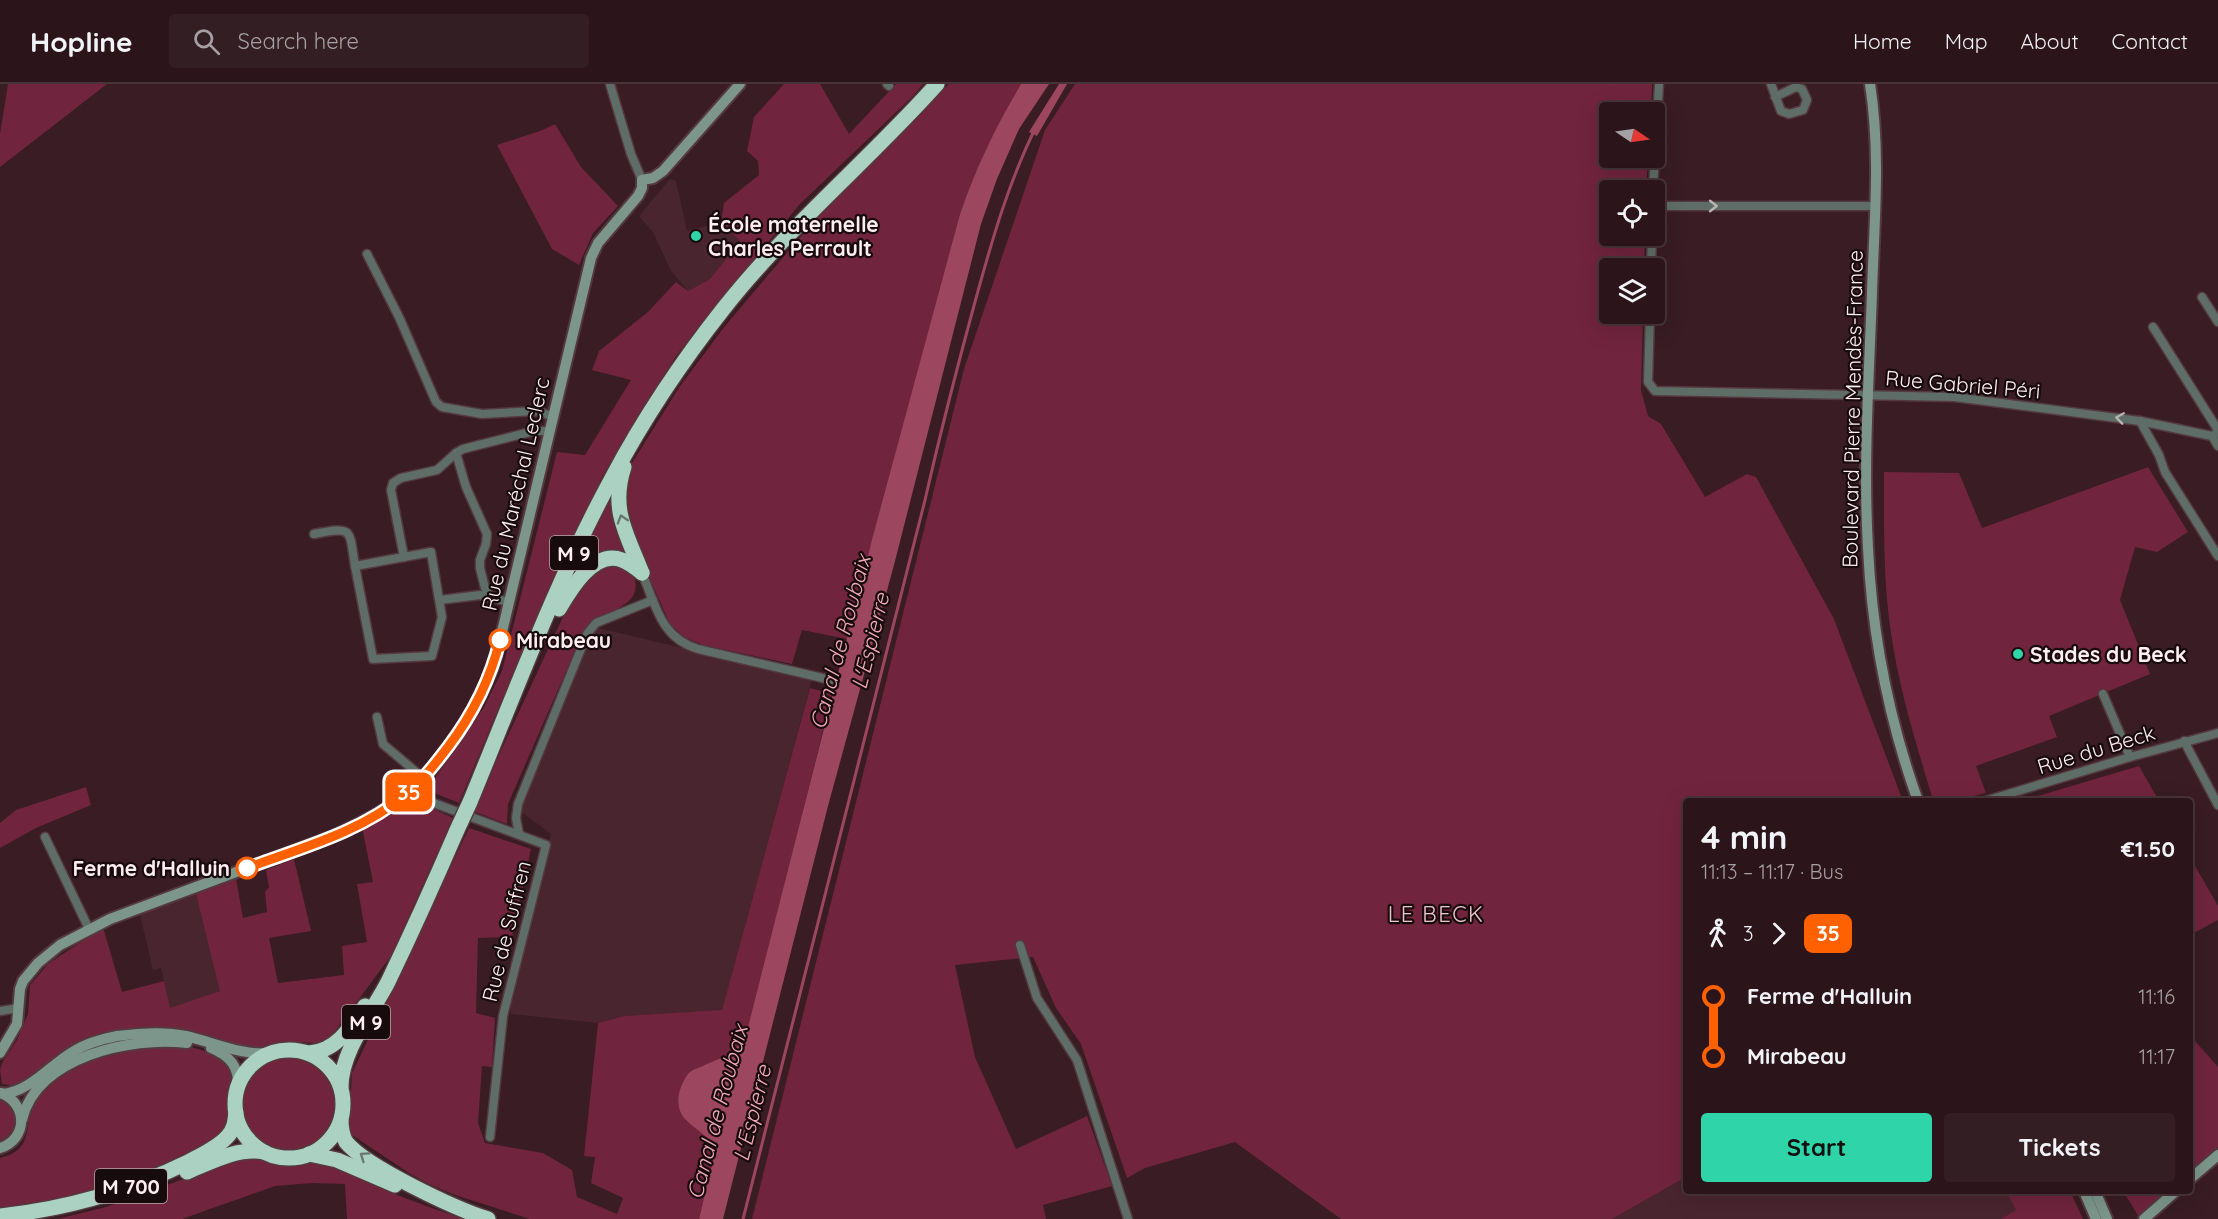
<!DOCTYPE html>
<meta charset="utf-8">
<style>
:root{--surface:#2b151b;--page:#331e24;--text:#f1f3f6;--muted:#a69fa3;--line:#47343a;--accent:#30d4a9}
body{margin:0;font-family:Quicksand,sans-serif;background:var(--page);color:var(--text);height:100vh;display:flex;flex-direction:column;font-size:22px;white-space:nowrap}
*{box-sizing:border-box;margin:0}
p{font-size:20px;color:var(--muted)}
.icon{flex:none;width:33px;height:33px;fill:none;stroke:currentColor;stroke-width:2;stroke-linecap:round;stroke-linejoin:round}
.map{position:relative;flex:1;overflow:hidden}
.details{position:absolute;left:1683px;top:714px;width:510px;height:396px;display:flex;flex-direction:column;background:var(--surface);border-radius:6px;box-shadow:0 6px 24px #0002,0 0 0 2px var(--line)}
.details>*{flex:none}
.badge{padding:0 12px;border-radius:9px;font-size:21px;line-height:39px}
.needle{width:39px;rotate:103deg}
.controls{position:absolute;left:1599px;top:18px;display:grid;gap:12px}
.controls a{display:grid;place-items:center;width:66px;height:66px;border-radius:6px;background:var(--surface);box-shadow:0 6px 24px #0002,0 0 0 2px var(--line);font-size:30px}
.map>.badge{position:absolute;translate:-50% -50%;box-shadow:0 0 0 3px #fff}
.legs{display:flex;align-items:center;gap:9px;height:66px;padding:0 18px;font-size:20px}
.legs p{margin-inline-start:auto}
.summary{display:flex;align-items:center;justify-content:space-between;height:102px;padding:0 18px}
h1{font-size:33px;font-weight:700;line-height:45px}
.primary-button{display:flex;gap:12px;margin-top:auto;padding:12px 18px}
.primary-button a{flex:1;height:69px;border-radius:6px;background:var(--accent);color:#111;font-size:24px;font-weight:700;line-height:69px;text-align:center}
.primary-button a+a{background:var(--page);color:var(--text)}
ul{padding:0 18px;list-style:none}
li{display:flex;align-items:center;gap:21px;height:60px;font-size:22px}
li i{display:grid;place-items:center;width:9px;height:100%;margin:0 8px;background:currentColor}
li i::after{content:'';width:15px;height:15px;margin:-8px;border:4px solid;border-radius:50%;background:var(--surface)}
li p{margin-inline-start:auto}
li:first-child i{background:linear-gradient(#0000 50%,currentColor 0)}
li:last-child i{background:linear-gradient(currentColor 50%,#0000 0)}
header{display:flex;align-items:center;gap:36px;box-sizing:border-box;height:84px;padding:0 30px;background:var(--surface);border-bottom:2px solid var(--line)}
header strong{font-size:28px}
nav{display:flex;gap:33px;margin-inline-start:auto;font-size:21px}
.search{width:420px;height:54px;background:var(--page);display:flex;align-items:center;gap:15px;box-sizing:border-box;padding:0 21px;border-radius:6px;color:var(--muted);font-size:22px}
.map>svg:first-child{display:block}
</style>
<header>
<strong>Hopline</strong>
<div class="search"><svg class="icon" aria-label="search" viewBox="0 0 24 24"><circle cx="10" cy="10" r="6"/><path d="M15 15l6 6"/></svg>Search here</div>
<nav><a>Home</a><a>Map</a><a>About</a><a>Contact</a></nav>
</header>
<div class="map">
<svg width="2218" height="1135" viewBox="0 0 2218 1135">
<rect width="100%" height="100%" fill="#391c24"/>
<g fill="#49252f">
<path d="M670 95 676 97 687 147 721 138 740 157 710 195 688 207 671 187 653 148 639 132Z"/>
<path d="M594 543 812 595 722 927 624 932 598 939 511 930 510 914 551 750 520 727Z"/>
<path d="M196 810 221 907 170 925 161 884 153 886 139 827Z"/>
<path d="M1686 1093V1107H2006L2017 1126 2001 1135H1612Z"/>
</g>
<g fill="#71243e">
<path d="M8 0H107L0 83V50Z"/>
<path d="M784 0H820L849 50 896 0H923L913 12 800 120 729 205 676 272 602 393 519 575 459 719 427 706 484 623 502 587 557 368 585 371 631 296 592 286 599 267 648 228 676 198 688 207 710 195 740 157 721 138 724 119 759 91 758 77 747 67 754 33Z"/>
<path d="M949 0H1021C996 42 977 84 960 130L847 555 802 546 792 580 703 561 684 553 670 540 637 466 624 433 627 387 680 302 725 242 814 137Z"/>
<path d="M1075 0H1652L1651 28H1610V74H1648L1646 106H1610V152H1645L1644 184H1610V230H1643L1641 306 1648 332 1661 340 1705 413 1747 390 1756 393 1834 535 1903 717H1686V1093L1612 1135H1341L1235 1058 1145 1084 1127 1094 1081 960 1056 924 1033 873 955 881 975 973 1016 1065 1087 1032 1112 1102 1043 1121 1046 1135H752L964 285 1045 46Z"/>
<path d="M555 40 581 83 618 122 593 149 579 181 552 165 497 61 540 47Z"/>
<path d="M2148 383 2188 448 2157 468 2135 463 2120 516 2150 590 2049 632 2057 653 1976 682 1986 709C1968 713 1950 721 1932 713 1916 659 1899 605 1891 549 1883 496 1884 442 1884 388L1959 389 1982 444Z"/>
<path d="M610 414H612L629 468 573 493V486Z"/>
<path d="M612 480 632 487C649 525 603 524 584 546L508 720 507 740 473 727 568 522C581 500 588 490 612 480Z"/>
<path d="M810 604 832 610 769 867 747 947C733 974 715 976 690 987L685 1036C697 1045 711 1052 715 1068L699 1135H530L455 1111 429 1100 409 1089 352 1051 349 1040 352 989 469 744 531 765 512 853 478 854 476 929 495 934 492 983 482 982 478 1039 485 1059 543 1069 572 1086 577 1113 617 1130 623 1114 591 1099 595 1073 584 1072 598 939 624 932 722 926Z"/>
<path d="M2139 682 2159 717H2021Z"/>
<path d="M86 703 91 721 36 744 0 764V739L16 726Z"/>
<path d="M412 715 453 734 391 872 329 955 315 959 299 958 274 961 252 967 172 947 128 945 81 959 17 1002 2 1000 0 986 2 979 17 956 28 930 30 901 48 880 103 843 122 908 164 897 170 924 220 907 196 810 236 795 243 834 267 828 265 808 269 803 266 786 294 775 311 847 269 854 278 899 344 891 342 862 367 858 357 800 373 798 362 743Z"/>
<path d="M2190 773 2218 822V836L2190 851Z"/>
<path d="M2195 957 2218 983V1063L2190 1088V960Z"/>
<path d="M184 962C203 965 215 971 231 983L233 996 228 1013 227 1038 221 1049 213 1057 124 1098 67 1115 0 1126V1074C35 1066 23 1042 34 1020 48 988 105 968 137 963 152 961 169 962 184 962Z"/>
<circle cx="290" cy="1020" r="48"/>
<path d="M0 1015C20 1025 20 1047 0 1057Z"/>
<path d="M260 1071C281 1085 307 1074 331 1082 351 1089 370 1100 390 1108 414 1118 439 1126 463 1135H347L345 1100 312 1099 275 1102 182 1135H57L106 1123 228 1079Z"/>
<path d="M2006 1107H2070L2083 1135H2001L2016 1126Z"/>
<path d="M2123 1107H2169L2139 1133Z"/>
</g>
<g fill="#9c4660">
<path d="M1021 0H1049L1019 45 997 95 981 140 894 481 828 722 723 1135H699L715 1068C711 1052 698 1048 687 1037 673 1024 678 1004 688 990 691 986 695 985 700 983 723 973 735 971 747 947L873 452 960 130C976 84 996 42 1021 0Z"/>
<path d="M1059 0H1067L1037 52 1029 48Z"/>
</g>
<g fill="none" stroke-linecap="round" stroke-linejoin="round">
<path stroke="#9c4660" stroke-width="3" d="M743 1135 925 416C941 346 959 276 978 207 993 153 1009 98 1034 47"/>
<defs>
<g id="street">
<path d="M610 0 631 70 642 96"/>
<path d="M887 0 889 2"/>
<path d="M1771 0 1781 27 1789 30 1803 26 1807 16 1802 5 1796 3 1775 13"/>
<path d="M1653 106 1659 0"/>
<path d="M1654 122H1874"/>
<path d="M367 170 399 233 436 318 442 323 482 330 537 327 554 333"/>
<path d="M1651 184 1652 152"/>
<path d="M2202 213 2218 238"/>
<path d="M1650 230 1648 298 1655 307 1954 313 2140 337 2212 352 2218 349"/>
<path d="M2153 243 2218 346"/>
<path d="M2140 337 2159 371 2165 388 2218 472"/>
<path d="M2212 352 2218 362"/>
<path d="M314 450C354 442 349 445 355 482"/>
<path d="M431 468 442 533 432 572 373 575 355 482Z"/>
<path d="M404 473 391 406 393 399 401 394 437 386 456 369"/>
<path d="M642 489C656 522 661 554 698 565L831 596"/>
<path d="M491 514 485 504 480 484V476L486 460 487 450 466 403 456 369 463 365 534 347H550"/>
<path d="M440 516 480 511 509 518"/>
<path d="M2103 610 2130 673"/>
<path d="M377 633 383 660 423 694"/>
<path d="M2184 657 2218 721"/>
<path d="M412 705 431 718 546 761 503 932 490 1053"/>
<path d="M1985 717 2130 673 2218 649"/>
<path d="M519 750 516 734 518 720 587 550 596 539 653 516"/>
<path d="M45 753 89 845"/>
<path d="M1020 861 1037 914 1077 976 1128 1135"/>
<path d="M0 927 19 924"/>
</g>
<g id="secondary">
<path d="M1870 0C1881 69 1874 140 1872 209 1869 293 1863 379 1868 464 1872 550 1889 636 1918 717"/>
<path d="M211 964C230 972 239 982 238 1003"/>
<path d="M0 969 17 940 20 905 23 897 38 879 60 861 110 835 333 752C357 741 381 729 402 713 441 684 482 620 496 573L591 174 598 159 638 112 642 104V96L653 94 663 87 740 0"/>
<path d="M3 1010C31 1007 51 980 74 967 87 959 102 955 117 952 140 949 164 947 186 952 216 959 242 972 272 969"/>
<path d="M22 1036C36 973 131 952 187 959"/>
<path d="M0 1064C28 1055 28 1020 1 1009"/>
<path d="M2190 1095 2218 1071"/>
<path d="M2084 1107 2096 1135"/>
<path d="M2095 1107 2107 1135"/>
<path d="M2144 1135 2176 1107"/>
</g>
<g id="highway">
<path d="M624 383C610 426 627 450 642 489"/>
<path d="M559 525C570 506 594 465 622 476 630 479 636 484 642 489"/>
<path d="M470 718C515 609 556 497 612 394 644 334 682 277 724 224 788 143 868 77 937 0"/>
<circle cx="289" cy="1020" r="54"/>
<path d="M309 969C337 967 351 943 365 922"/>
<path d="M341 1003C341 967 372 929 388 898 412 848 435 797 457 746"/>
<path d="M341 1036C341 1044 342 1051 346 1058 366 1083 456 1125 488 1135"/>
<path d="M309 1070 337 1076 395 1101"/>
<path d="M187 1088C211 1078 238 1063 264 1068"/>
<path d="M0 1132C65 1125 129 1107 188 1078 201 1071 217 1064 227 1053 234 1046 235 1038 236 1028"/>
</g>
</defs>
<use href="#street" stroke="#553941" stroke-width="11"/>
<use href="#secondary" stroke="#553941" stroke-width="14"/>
<use href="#highway" stroke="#553941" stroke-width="18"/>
<use href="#street" stroke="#5e6d67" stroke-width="8"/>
<use href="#secondary" stroke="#7c968c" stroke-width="10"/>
<use href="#highway" stroke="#aad1c2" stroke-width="15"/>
<defs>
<path id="highway-bridge" d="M457 746 470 718"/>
</defs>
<use href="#highway-bridge" stroke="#553941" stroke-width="18" stroke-linecap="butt"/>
<use href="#highway-bridge" stroke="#aad1c2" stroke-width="15"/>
</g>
<defs><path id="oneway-chevron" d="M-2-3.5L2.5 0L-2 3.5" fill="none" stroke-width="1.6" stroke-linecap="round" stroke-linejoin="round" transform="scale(1.5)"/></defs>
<g stroke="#b7b4b3">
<use href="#oneway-chevron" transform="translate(1713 122)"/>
<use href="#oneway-chevron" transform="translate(2120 334) rotate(-172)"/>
</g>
<g stroke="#687871">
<use href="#oneway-chevron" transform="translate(622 435) rotate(-107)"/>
<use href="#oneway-chevron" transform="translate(364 1072) rotate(-145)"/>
</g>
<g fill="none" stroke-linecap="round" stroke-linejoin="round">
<defs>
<path id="line-1" d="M247 784C301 764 361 748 405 711 422 697 435 680 448 663 473 630 490 597 500 556"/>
</defs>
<use href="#line-1" stroke="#fff" stroke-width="14"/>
<use href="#line-1" stroke="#ff6000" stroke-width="9"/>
</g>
<g fill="#30d4a9" stroke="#180b0e" stroke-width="2">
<circle cx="696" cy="152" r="6"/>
<circle cx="2018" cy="570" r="6"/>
</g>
<g fill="#fff" stroke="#ff6000" stroke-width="3">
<circle cx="500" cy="556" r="10"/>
<circle cx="247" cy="784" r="10"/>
</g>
<g text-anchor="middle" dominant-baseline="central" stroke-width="4.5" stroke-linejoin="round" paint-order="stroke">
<g fill="#180b0e" stroke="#baaaad" stroke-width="1.5">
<rect x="550" y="452" width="48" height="34" rx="4.5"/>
<rect x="342" y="921" width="48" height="34" rx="4.5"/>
<rect x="95" y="1085" width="72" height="34" rx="4.5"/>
</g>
<g font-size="20" font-weight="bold" fill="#ffeef1">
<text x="574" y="469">M 9</text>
<text x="366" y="938">M 9</text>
<text x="131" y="1102">M 700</text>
</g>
<g font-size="21" font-weight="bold" fill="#ffeef1" stroke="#180b0e" text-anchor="start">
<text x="708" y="140">École maternelle<tspan x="708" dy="24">Charles Perrault</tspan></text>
<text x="2030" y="570">Stades du Beck</text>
</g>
<g font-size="21" fill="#ffeef1" stroke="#180b0e">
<text transform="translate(1963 300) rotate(5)">Rue Gabriel Péri</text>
<text transform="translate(1852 325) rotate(-89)">Boulevard Pierre Mendès-France</text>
<text transform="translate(515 410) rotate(-77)">Rue du Maréchal Leclerc</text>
<text transform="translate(2096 665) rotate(-17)">Rue du Beck</text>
<text transform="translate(506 847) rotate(-76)">Rue de Suffren</text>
</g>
<g font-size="21" font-weight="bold" fill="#ffeef1" stroke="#180b0e" text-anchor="start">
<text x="516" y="556">Mirabeau</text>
<text x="230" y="784" text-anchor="end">Ferme d'Halluin</text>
</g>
<g font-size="22" font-style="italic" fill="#f1a9ba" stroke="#180b0e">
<text transform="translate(870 557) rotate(-76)">L'Espierre</text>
<text transform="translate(840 558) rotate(-75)">Canal de Roubaix</text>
<text transform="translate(717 1028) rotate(-75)">Canal de Roubaix</text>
<text transform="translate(752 1029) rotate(-76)">L'Espierre</text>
</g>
<g font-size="22" letter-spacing="1.5" fill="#edc4cd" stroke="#180b0e">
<text x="1436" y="830">LE BECK</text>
</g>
</g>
</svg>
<div class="controls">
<a><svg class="needle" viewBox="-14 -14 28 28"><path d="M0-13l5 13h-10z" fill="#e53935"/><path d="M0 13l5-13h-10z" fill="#a69fa3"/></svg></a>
<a><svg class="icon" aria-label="locate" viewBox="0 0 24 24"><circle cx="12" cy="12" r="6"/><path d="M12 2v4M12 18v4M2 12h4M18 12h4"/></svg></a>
<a><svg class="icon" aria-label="layers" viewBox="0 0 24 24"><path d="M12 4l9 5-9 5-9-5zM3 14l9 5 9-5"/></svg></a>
</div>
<b class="badge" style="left:409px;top:708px;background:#ff6000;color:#fff">35</b>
<section class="details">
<div class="summary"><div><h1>4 min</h1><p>11:13 – 11:17 · Bus</p></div><b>€1.50</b></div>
<div class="legs"><svg class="icon" aria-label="walk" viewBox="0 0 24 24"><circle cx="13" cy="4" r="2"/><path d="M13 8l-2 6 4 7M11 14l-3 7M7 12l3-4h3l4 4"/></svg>3<svg class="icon" aria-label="forward" viewBox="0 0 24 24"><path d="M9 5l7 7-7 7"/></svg><b class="badge" style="background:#ff6000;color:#fff">35</b></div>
<ul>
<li><i style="color:#ff6000"></i><b>Ferme d'Halluin</b><p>11:16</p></li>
<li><i style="color:#ff6000"></i><b>Mirabeau</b><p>11:17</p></li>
</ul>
<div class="primary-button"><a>Start</a><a>Tickets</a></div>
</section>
</div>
